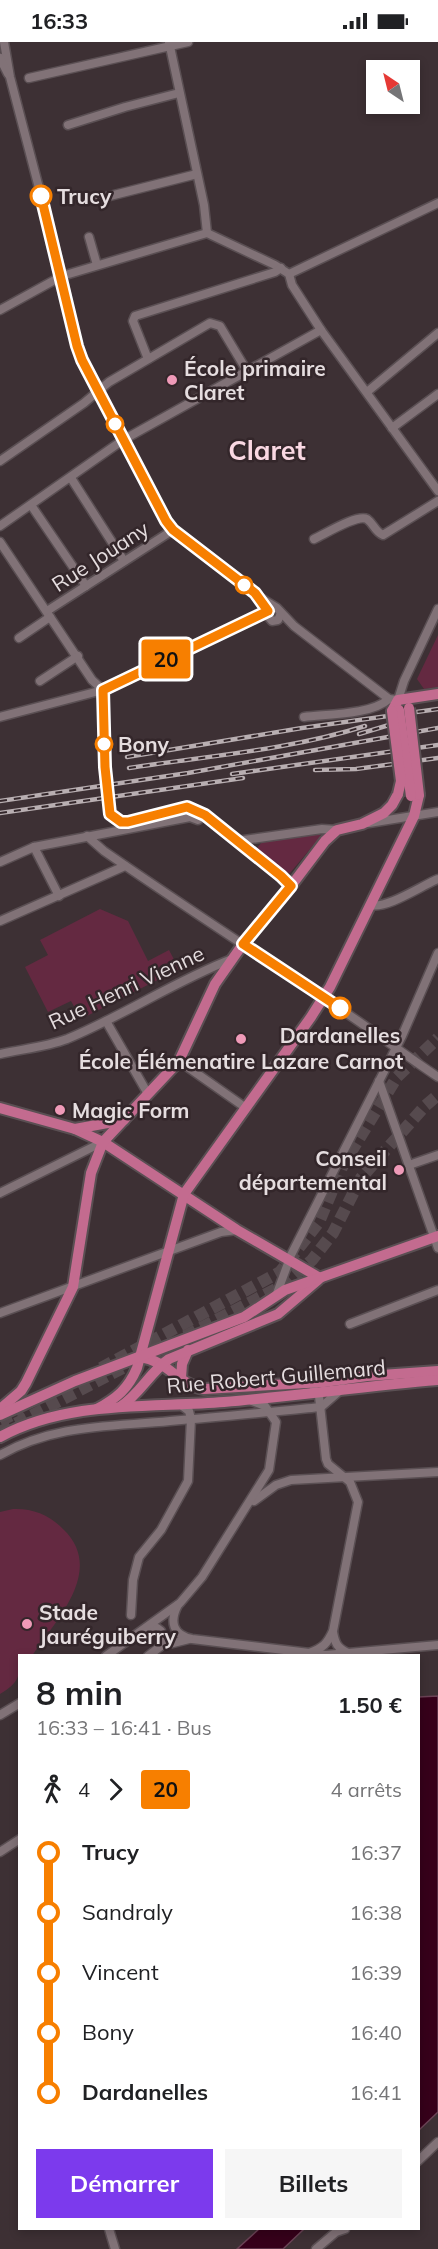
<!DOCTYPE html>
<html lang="fr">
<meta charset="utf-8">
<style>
:root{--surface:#fff;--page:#f6f6f6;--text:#202124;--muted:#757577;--accent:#7c3aed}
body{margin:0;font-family:Mulish,sans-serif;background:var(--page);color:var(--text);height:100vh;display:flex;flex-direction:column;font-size:22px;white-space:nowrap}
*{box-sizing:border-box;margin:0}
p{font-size:20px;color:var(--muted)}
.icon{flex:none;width:33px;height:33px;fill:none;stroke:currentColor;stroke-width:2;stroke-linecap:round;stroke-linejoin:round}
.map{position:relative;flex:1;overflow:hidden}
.side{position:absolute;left:18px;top:1612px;width:402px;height:576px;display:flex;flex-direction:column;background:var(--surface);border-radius:0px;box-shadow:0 3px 9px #0003}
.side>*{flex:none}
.badge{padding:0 12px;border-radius:4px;font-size:21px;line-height:39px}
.needle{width:39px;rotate:325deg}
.controls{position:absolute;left:366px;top:18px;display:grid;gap:12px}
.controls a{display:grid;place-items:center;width:54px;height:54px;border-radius:0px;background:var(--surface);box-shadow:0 3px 9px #0003;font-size:30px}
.map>.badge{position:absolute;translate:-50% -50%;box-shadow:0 0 0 3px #fff}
.legs{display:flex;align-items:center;gap:9px;height:66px;padding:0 18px;font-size:20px}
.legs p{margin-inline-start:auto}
.headline{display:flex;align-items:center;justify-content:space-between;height:102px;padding:0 18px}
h1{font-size:33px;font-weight:700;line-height:45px}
.button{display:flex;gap:12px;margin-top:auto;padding:12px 18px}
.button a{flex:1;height:69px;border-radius:0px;background:var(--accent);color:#fff;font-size:24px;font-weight:700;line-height:69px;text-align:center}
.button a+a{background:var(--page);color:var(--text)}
ul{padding:0 18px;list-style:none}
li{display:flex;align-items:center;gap:21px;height:60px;font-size:22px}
li i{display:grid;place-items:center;width:9px;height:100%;margin:0 8px;background:currentColor}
li i::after{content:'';width:15px;height:15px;margin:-8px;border:4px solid;border-radius:50%;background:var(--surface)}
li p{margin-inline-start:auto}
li:first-child i{background:linear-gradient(#0000 50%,currentColor 0)}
li:last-child i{background:linear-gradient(currentColor 50%,#0000 0)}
.status{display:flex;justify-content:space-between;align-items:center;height:42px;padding:0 30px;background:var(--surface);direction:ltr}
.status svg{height:16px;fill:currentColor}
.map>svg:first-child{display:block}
</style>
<div class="status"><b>16:33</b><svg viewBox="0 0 49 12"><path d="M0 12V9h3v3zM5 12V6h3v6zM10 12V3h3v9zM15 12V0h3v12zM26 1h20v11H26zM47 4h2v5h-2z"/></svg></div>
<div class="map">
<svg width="438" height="2207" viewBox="0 0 438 2207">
<rect width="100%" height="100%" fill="#3d3034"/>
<g fill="#642941">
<path d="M438 593V645L424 647 417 637Z"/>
<path d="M311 791H318L321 794 290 831C278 831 264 815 257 806L262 800 310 793Z"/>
<path d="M100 867 128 879 148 919 169 908 179 927 81 977 71 959 48 970 25 925 48 913 40 898Z"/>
<path d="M13 1467C32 1466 50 1473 63 1487 106 1528 56 1578 32 1614H20C20 1634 19 1641 0 1652V1470Z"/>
</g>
<g fill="#36001a" stroke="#6a4255" stroke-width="1.5">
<path d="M438 1654V2070L419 2088 418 1655Z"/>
<path d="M259 2187H304L283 2207H237Z"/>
</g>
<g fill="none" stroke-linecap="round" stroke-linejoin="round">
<g stroke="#564a4e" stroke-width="12" stroke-dasharray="12 6" stroke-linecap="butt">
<path d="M185 1294 276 1247 288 1239 312 1218 333 1191 361 1136 425 1064 438 1053"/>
<path d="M101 1326 280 1230 319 1180 343 1123 397 1035 438 996"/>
<path d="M0 1379 22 1368"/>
<path d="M0 1390 132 1321"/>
</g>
<defs>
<g id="minor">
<path d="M4 0 10 35 62 234 77 304 123 398 166 479 173 488 259 555 277 566 294 584 389 657 398 658 404 639 438 567"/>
<path d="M169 0 204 163 207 191"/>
<path d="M0 16 8 32"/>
<path d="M29 36 188 0"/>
<path d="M68 83 125 65 179 51"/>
<path d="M94 158 197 132"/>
<path d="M207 191 275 223 289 232 292 243 321 288 438 449"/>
<path d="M89 195 97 223"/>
<path d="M289 232 438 161"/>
<path d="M0 268 62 234 207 191"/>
<path d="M148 317 133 279 135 274 275 230 281 226"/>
<path d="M367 350 438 291"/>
<path d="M392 386 438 352"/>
<path d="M0 419 84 361 109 340 210 281 220 284 247 329"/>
<path d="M71 436 124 519"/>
<path d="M31 463 86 544"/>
<path d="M0 484 123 398 321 288"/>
<path d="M314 497C325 492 357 472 367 477 374 482 375 490 383 493L438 459"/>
<path d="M0 500 92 638 103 648"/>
<path d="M270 567 267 573 272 579 278 578 281 571"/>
<path d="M47 569 173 488"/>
<path d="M19 596 50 575"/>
<path d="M40 639 78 614"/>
<path d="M103 648 104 725"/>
<path d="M0 675 103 648 268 570"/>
<path d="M304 675C328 672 371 673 389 657"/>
<path d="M109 768C111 777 119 780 128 780L187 765C212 771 271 825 291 844"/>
<path d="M369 781 438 770"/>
<path d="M87 794 104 809C179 861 256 911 333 962 368 985 402 1011 438 1035"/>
<path d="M237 799 322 787 337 788"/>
<path d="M34 805 59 854"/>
<path d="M0 820 34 805 190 775 198 778 205 773"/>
<path d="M371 863C387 867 421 844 438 837"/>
<path d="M0 879 125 824"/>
<path d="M106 979 148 1052"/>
<path d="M0 1012C22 1007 46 1005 67 997 123 974 175 939 232 917"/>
<path d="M179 1019 246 1066"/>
<path d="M379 1039 438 1206"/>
<path d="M409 1123 438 1113"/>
<path d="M0 1151 103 1100"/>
<path d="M276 1254 291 1213 402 994 438 911"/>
<path d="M0 1271 221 1190 237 1188"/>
<path d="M350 1282 438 1248"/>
<path d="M0 1413C55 1382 109 1385 170 1379 220 1375 270 1370 321 1365L343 1346"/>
<path d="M254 1459 276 1443 291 1438 438 1430"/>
<path d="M178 1563C169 1580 173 1593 192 1597L326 1613 438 1603"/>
<path d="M131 1573 133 1538 139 1515 161 1488 188 1439 191 1377 189 1369 181 1363"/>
<path d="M149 1585 157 1586 161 1589 163 1598 161 1604"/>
<path d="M333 1590C335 1601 337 1606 348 1611"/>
<path d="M309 1611C323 1606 327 1602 333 1589L358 1460 350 1440 328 1422 326 1417 319 1354 314 1347"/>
<path d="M106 1614 180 1561 202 1535 269 1428 276 1380 265 1364 252 1359"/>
<path d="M148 1614 161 1604 189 1597"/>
<path d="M0 1673 20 1661"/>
<path d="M0 1810 20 1797"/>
<path d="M418 2119 438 2100"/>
<path d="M109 2187 115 2207"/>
<path d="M316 2207 336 2190 345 2187"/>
</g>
<g id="major">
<path d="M392 669 398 658 438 652"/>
<path d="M0 1066 75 1087 103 1100 237 1188 320 1236"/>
<path d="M75 1087 124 1078"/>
<path d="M140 1315C169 1319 178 1343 204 1347L324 1340 367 1334 438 1329"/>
<path d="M181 1336 182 1322 188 1308"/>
<path d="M120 1365C140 1352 150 1330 169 1317L278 1272 318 1238"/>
<path d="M0 1367 21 1349 26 1341 73 1245 91 1131 103 1100 179 1019 215 942 243 902 291 844 325 799 337 788 362 782 384 771 392 763 398 752"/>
<path d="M97 1367C117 1356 128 1347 137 1326L184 1152 311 975 330 945 414 774 419 753"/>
<path d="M0 1373 75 1339 244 1275 285 1248 438 1194"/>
<path d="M0 1395C68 1358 149 1366 224 1360 295 1354 366 1344 438 1338"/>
</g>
</defs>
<use href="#minor" stroke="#5a4f53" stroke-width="11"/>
<use href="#major" stroke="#5a4f53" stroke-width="14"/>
<use href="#minor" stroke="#817277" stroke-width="8"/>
<use href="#major" stroke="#c36b8f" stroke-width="10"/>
<defs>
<g id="rail">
<path d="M359 692 399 680"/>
<path d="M127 715 302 686 438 667"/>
<path d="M129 726C207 714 290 708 365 684"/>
<path d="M315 728 356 727 438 716"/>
<path d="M232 732 438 703"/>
<path d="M0 759 188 731 438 686"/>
<path d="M0 771 243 736"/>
</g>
</defs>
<use href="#rail" stroke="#b8aeb1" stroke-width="4.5"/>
<use href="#rail" stroke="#33262a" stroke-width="2" stroke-dasharray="7" stroke-linecap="butt"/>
<defs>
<path id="minor-bridge" d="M104 725 109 768"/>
<g id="major-bridge">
<path d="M409 666 419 753"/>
<path d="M399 668 411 754"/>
<path d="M392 669 401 739 398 752"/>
</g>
</defs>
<use href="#minor-bridge" stroke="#5a4f53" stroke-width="11" stroke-linecap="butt"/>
<use href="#major-bridge" stroke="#5a4f53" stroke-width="14" stroke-linecap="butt"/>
<use href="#minor-bridge" stroke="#817277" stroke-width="8"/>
<use href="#major-bridge" stroke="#c36b8f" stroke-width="10"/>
</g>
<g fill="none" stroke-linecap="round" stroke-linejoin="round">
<defs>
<path id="line-1" d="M41 154 77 304 82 318 166 479 173 488 255 551 268 569 103 648 105 725 110 772 121 780H128L187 765 205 773 281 834 291 844 243 902 340 966"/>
</defs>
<use href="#line-1" stroke="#fff" stroke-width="14"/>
<use href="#line-1" stroke="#f77f00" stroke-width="9"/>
</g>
<g fill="#fff" stroke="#f77f00" stroke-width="3">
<circle cx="41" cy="154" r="10"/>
<circle cx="115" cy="382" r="8"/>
<circle cx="244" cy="543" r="8"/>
<circle cx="104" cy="702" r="8"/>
<circle cx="340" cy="966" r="10"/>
</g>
<g fill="#ef9ab8" stroke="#33262a" stroke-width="2">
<circle cx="172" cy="338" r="6"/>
<circle cx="241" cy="997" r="6"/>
<circle cx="60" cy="1068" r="6"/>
<circle cx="399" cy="1128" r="6"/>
<circle cx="27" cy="1582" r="6"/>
</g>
<g text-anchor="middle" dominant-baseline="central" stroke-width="5" stroke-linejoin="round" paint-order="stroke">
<g font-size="21" font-weight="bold" fill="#e5dddf" stroke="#33262a" text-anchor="start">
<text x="57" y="154">Trucy</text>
<text x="118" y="702">Bony</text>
<text x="340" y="993" text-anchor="middle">Dardanelles</text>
</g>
<g font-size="21" font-weight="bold" fill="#e5dddf" stroke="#33262a" text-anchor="start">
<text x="184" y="326">École primaire<tspan x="184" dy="24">Claret</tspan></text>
<text x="241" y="1019" text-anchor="middle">École Élémenatire Lazare Carnot</text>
<text x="72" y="1068">Magic Form</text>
<text x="387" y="1116" text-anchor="end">Conseil<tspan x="387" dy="24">départemental</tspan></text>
<text x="39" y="1570">Stade<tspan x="39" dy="24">Jauréguiberry</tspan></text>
</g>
<g font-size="21" fill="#e5dddf" stroke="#33262a">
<text transform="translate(100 514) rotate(-33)">Rue Jouany</text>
<text transform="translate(126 945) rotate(-25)">Rue Henri Vienne</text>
<text transform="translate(276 1334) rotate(-5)">Rue Robert Guillemard</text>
</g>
<g font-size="27" font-weight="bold" fill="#fad8e3" stroke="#33262a">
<text x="267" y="408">Claret</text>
</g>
</g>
</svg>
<div class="controls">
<a><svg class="needle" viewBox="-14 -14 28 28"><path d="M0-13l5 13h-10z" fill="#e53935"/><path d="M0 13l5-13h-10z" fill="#757577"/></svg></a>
</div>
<b class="badge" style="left:166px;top:617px;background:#f77f00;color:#111">20</b>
<section class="side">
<div class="headline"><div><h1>8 min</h1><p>16:33 – 16:41 · Bus</p></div><b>1.50 €</b></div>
<div class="legs"><svg class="icon" aria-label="walk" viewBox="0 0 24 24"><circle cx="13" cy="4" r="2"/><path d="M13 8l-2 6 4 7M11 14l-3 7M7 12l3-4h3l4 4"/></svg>4<svg class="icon" aria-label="forward" viewBox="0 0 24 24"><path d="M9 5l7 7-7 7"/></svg><b class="badge" style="background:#f77f00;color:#111">20</b><p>4 arrêts</p></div>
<ul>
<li><i style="color:#f77f00"></i><b>Trucy</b><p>16:37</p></li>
<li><i style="color:#f77f00"></i><span>Sandraly</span><p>16:38</p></li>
<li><i style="color:#f77f00"></i><span>Vincent</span><p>16:39</p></li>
<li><i style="color:#f77f00"></i><span>Bony</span><p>16:40</p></li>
<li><i style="color:#f77f00"></i><b>Dardanelles</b><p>16:41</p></li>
</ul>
<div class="button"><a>Démarrer</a><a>Billets</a></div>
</section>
</div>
